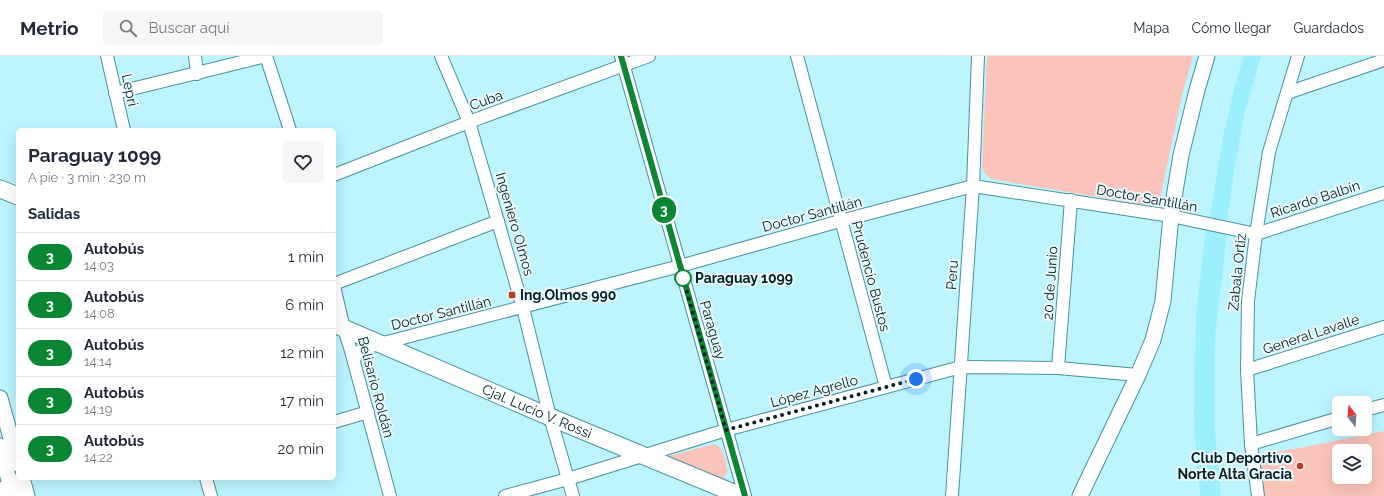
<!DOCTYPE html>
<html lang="es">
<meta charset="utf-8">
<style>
:root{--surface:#fff;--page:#f6f6f7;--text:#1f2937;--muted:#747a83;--line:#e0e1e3}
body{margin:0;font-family:Raleway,sans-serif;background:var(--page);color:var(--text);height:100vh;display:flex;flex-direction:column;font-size:15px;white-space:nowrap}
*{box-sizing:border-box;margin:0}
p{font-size:13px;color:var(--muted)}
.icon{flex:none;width:22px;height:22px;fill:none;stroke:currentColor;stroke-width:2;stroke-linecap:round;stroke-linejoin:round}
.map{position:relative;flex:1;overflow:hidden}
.side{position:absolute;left:16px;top:72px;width:320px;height:352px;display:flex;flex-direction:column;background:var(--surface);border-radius:6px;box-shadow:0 4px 16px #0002}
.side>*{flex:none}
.badge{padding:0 8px;border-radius:13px;font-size:14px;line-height:26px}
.needle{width:26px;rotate:343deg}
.buttons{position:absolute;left:1332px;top:340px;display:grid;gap:8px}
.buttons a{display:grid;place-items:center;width:40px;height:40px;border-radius:6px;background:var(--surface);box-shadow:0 4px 16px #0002;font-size:20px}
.you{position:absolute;width:20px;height:20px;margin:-10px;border:3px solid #fff;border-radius:50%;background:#1a73e8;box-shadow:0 0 0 6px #1a73e833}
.map>.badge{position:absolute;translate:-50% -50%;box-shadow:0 0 0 2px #fff}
h2{padding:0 12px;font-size:15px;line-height:36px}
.round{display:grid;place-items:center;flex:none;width:42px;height:42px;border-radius:6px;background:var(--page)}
.overview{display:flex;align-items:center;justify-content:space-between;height:68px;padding:0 12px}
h1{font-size:19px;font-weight:700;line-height:30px}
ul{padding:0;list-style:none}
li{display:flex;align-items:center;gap:12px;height:48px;padding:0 12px;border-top:1px solid var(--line)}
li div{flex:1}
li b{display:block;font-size:15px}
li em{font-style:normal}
li .badge{min-width:44px;font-weight:700;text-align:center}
header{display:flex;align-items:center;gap:24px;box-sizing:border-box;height:56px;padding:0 20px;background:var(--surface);border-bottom:1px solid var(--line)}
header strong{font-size:19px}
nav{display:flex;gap:22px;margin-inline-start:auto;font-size:14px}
.search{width:280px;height:36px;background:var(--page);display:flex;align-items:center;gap:10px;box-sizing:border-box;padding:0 14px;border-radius:6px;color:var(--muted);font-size:15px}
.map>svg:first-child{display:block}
</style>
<header>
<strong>Metrio</strong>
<div class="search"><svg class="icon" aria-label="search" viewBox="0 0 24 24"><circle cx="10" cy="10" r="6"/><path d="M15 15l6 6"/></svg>Buscar aquí</div>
<nav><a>Mapa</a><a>Cómo llegar</a><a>Guardados</a></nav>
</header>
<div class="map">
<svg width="1384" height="440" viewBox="0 0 1384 440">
<rect width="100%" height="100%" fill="#bcf4ff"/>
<g fill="#9ceffe">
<path d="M1244 0H1261L1245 55 1234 114 1227 165 1210 161 1223 81 1236 26Z"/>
<path d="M1206 173 1227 179 1215 280 1214 364 1221 440H1201L1197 418 1194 357 1196 260Z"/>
</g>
<g fill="#fac4ba" fill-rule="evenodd">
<path d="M987 0H1193L1182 39 1160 143C1158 147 1156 149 1151 150L991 123 984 116 982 111Z"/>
<path d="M1384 375V440H1265L1259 398 1300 392ZM1339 395H1365V421H1339Z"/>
<path d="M714 388C724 390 726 407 728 416L723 423 665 401Z"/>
</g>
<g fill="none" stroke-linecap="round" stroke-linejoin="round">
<defs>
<g id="minor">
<path d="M107 0 124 74"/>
<path d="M195 0 197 18"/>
<path d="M266 0 290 74"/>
<path d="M441 0 469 66 523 252 550 361 573 440"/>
<path d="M621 0 745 440"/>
<path d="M797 0 886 331"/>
<path d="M115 37 266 0"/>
<path d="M1287 37 1384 4"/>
<path d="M334 119 469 66 649 0"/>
<path d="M334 228 498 165"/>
<path d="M334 230 344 273 351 295 390 440"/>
<path d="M354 305C356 297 360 294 368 291L680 210 840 165 973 130 1171 160 1256 178 1384 137"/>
<path d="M1058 312 1071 144"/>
<path d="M1247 314 1384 271"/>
<path d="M1365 354 1384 349"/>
<path d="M334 366 368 356"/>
<path d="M1251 388 1339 362"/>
<path d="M206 422 211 440"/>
<path d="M0 432 2 440"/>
<path d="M505 440 568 423 726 374 961 311 1058 312 1138 319"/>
<path d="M952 440 973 130 978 0"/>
<path d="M1258 440 1251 388 1247 314 1248 245 1256 178 1269 96 1298 0"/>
</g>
<g id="tertiary">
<path d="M0 342 18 408"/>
<path d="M0 390 13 440"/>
<path d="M22 422 27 440"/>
<path d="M1080 440 1138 319 1153 284 1163 245 1171 160 1181 99 1197 34 1207 0"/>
</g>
<g id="secondary">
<path d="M0 133 18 140"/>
<path id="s1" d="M334 268 550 361 741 440"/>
</g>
</defs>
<use href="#minor" stroke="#4a919e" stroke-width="14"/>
<use href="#tertiary" stroke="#4a919e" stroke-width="17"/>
<use href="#secondary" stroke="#4a919e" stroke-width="19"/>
<use href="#minor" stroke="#fff" stroke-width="12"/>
<use href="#tertiary" stroke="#fff" stroke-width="15"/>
<use href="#secondary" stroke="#fff" stroke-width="17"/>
</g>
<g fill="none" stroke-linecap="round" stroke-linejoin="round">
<defs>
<path id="line" d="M621 0 745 440"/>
</defs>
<use href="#line" stroke="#fff" stroke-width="9"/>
<use href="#line" stroke="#0b8733" stroke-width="6"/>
<path stroke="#011f24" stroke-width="4" stroke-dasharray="0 7.2" d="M683 222 726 374 916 323"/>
</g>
<circle fill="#fff" stroke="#0b8733" stroke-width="2" cx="683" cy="222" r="8"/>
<g fill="#c43826" stroke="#ebf9fb" stroke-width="1.5">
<rect x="508" y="235" width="8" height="8" rx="2"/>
<circle cx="1300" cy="410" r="4"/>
</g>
<g text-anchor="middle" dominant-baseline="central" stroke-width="4" stroke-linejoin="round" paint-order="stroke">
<g font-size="14" fill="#011f24" stroke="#ebf9fb">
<text transform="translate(130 34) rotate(78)">Lepri</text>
<text transform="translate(486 44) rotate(-20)">Cuba</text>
<text transform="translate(1147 142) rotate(10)">Doctor Santillán</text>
<text transform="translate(1315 143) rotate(-18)">Ricardo Balbín</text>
<text transform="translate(812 158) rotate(-15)">Doctor Santillán</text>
<text transform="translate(515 168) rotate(74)">Ingeniero Olmos</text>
<text transform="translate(1237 216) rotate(-84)">Zabala Ortiz</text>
<text transform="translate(952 219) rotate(-86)">Peru</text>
<text transform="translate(871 220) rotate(75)">Prudencio Bustos</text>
<text transform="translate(1050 227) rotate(-86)">20 de Junio</text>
<text transform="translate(441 257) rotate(-14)">Doctor Santillán</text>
<text transform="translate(713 274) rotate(74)">Paraguay</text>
<text transform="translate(1311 278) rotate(-18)">General Lavalle</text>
<text transform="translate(376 331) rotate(75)">Belisario Roldán</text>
<text transform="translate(814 335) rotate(-15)">López Agrello</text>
<text stroke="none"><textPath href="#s1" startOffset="221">Cjal. Lucio V. Rossi</textPath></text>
</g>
<g font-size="14" font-weight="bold" fill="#011f24" stroke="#ebf9fb" text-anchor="start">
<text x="695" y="222">Paraguay 1099</text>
</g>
<g font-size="14" font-weight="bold" fill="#011f24" stroke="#ebf9fb" text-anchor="start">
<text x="520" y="239">Ing.Olmos 990</text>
<text x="1292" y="402" text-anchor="end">Club Deportivo<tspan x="1292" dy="16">Norte Alta Gracia</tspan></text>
</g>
</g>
</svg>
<div class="buttons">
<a><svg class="needle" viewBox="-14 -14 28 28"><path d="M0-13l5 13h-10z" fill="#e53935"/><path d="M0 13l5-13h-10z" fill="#747a83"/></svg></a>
<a><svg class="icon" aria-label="layers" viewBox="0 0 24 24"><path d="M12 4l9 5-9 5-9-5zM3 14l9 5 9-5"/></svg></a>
</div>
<div class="you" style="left:916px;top:323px"></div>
<b class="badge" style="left:664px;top:154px;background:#0b8733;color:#fff">3</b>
<section class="side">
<div class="overview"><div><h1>Paraguay 1099</h1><p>A pie · 3 min · 230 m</p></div><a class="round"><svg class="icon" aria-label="heart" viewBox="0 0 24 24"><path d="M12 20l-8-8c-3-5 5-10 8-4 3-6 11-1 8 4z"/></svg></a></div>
<h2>Salidas</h2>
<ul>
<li><span class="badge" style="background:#0b8733;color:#fff">3</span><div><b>Autobús</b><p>14:03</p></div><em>1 min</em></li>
<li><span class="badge" style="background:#0b8733;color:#fff">3</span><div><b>Autobús</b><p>14:08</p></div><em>6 min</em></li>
<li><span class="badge" style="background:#0b8733;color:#fff">3</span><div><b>Autobús</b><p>14:14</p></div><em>12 min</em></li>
<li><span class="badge" style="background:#0b8733;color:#fff">3</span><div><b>Autobús</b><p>14:19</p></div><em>17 min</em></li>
<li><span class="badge" style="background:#0b8733;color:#fff">3</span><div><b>Autobús</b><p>14:22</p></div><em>20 min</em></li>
</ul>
</section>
</div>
